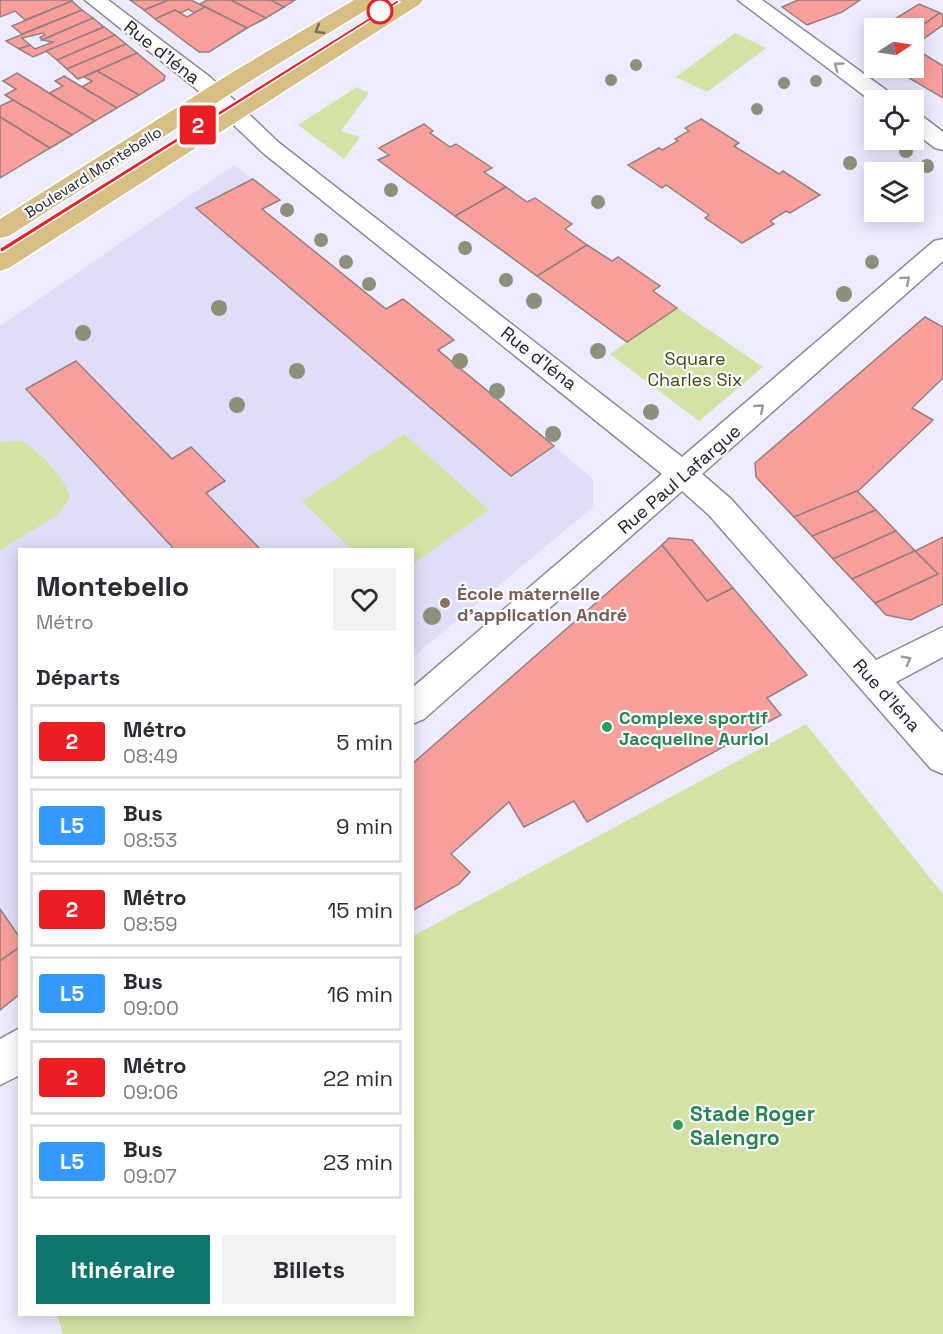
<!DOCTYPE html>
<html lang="fr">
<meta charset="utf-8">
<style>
:root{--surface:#fff;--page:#f2f2f3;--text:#2b2b33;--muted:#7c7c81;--line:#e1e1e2;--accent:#0f766e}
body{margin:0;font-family:"Space Grotesk",sans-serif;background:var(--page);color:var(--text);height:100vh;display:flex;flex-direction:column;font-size:22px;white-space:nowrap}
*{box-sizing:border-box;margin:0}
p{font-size:20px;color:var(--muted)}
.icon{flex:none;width:33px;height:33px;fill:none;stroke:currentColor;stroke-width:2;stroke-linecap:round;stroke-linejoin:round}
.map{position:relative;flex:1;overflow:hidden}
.details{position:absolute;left:18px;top:548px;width:396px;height:768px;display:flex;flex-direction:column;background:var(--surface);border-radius:0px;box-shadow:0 3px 15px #0003}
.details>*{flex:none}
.badge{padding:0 12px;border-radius:4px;font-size:21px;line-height:39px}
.needle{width:39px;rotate:78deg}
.fabs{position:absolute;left:864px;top:18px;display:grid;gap:12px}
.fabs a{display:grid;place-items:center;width:60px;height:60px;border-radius:0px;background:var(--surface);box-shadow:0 3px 15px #0003;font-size:30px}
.map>.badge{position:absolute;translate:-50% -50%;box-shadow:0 0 0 3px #fff}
h2{padding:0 18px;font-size:22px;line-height:54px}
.round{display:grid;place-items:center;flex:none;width:63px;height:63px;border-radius:0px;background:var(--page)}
.summary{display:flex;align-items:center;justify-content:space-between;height:102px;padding:0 18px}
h1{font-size:28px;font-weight:700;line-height:45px}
.cta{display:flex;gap:12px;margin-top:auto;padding:12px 18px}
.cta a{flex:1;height:69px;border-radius:0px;background:var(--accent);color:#fff;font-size:24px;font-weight:700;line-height:69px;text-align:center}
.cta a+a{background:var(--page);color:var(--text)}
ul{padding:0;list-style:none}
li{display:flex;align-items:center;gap:18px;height:75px;margin:0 12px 9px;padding:0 6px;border:3px solid var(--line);border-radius:0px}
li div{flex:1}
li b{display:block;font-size:22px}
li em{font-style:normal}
li .badge{min-width:66px;font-weight:700;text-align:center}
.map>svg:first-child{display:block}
</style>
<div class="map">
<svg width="943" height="1334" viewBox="0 0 943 1334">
<rect width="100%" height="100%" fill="#edebff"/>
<path fill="#e0ddf8" d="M234 165 280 200 263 210 386 308 403 299 454 340 438 350 593 479V507L413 657 412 549H20V994L0 1010V326Z"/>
<g fill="#d3e3a4">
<path d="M735 33 766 48 707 92 676 77Z"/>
<path d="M357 87 369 93 341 131 360 137 344 159 298 125Z"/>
<path d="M677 308 763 367 699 421 610 354Z"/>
<path d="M404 434 489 510 413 564 412 549H351L302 501Z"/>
<path d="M20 441C35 446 71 483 69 499L58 515 0 550V442Z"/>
<path d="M806 724 943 894V1334H63L57 1314H412L413 936Z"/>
</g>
<g fill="#f89f9b" stroke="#95807e" stroke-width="1.5">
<path d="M0 0H70L72 1 25 20 15 11 0 17Z"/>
<path d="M130 0H169L144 10Z"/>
<path d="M169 0H191L205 7 195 13 188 9 181 13 175 10 155 19 144 10Z"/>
<path d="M207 0H231L266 18 247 28 200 4Z"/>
<path d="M231 0H271L284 7 266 18Z"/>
<path d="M271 0H295L284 7Z"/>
<path d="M798 0H860L842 12 807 25 782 7Z"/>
<path d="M72 1 82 10 22 34 12 26Z"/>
<path d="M919 4 940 13 914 31V28H903L890 22Z"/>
<path d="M205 7 247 28 209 52H199L155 19 175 10 187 17Z"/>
<path d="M82 10 93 18 42 40 40 37 45 35 43 33 22 38 30 45 19 49 6 41Z"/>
<path d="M940 13 943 15V25L923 39 914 34V31Z"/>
<path d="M93 18 104 27 33 57 19 49 30 45 35 49 53 42 42 40Z"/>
<path d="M104 27 115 35 57 60 46 51Z"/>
<path d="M115 35 126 44 67 69 57 60Z"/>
<path d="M126 44 137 53 78 79 67 69Z"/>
<path d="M914 48 943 66V98L892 68H914Z"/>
<path d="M137 53 165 76 164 80 139 95 97 71Z"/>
<path d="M97 71 139 95 117 108 82 87 92 81 84 77Z"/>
<path d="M17 73 49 93 95 121 72 135 13 100 5 95 16 89 3 81Z"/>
<path d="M64 76 82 87 117 108 95 121 49 93 63 86 55 81Z"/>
<path d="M13 100 30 110 72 135 50 148 0 117V106Z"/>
<path d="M0 117 50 148 0 178Z"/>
<path d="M701 119 739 143 734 146 779 174 783 171 820 195 790 213 786 211 770 221 774 224 742 243 705 218 709 215 666 185 662 188 628 165 659 148 662 150 678 141 675 139 689 131 685 128Z"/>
<path d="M424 124 433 131 430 133 450 147 456 144 492 168 484 172 506 187 455 216 378 160 389 155 379 148Z"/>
<path d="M253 179 280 200 262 209 386 309 403 299 454 340 438 350 554 446 511 476 196 208Z"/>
<path d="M506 187 527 202 535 198 572 224 565 229 587 245 537 276 455 216Z"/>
<path d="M587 245 612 261 618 257 660 286 653 291 677 308 627 342 537 276Z"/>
<path d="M925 317 943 327V378L912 408 933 420 858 491 794 517 756 477 755 463Z"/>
<path d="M76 361 172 459 191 447 225 481 206 493 260 549H174L26 389Z"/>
<path d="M857 491 876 510 812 536 794 517Z"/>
<path d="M876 510 896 531 833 559 812 536Z"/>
<path d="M896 531 915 551 852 579 833 559Z"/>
<path d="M943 537V604L911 620 886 615 875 603 938 574 915 551Z"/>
<path d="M669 538 692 540 733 588 707 601 662 545Z"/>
<path d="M662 545 707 601 733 588 807 675 767 698 781 715 587 822 574 801 524 827 509 802 451 854 470 872 459 884 412 911V764Z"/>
<path d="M915 551 938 574 875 603 852 579Z"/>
<path d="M0 909 20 938V947L0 961Z"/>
<path d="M20 947V994L0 1010V961Z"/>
</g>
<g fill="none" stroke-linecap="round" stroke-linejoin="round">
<defs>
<g id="minor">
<path d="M85 0H108L210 77 278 142 682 457 934 241 943 239V261L702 474 731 499 876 660 943 627V657L896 682 943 733V774L931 769 709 515 682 491 424 719 412 724V688L662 474 262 152 194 87Z"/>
<path d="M738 0H762L893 95 896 100H874V103Z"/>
<path d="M914 114 922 116 943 132V150L935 148 914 132Z"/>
<path d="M20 1028V1075L0 1085V1039Z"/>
</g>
<g id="major">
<path d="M354 0H379L376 4 252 80 9 236 0 238V219L236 70Z"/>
<path d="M399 0H423L420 4 9 268 0 271V250L227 110Z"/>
</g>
</defs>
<use href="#minor" stroke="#8b899b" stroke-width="3"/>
<use href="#major" stroke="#fff" stroke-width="3"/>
<use href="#minor" fill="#fff" fill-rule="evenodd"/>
<use href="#major" fill="#d7be82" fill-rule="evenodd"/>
</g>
<g fill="#8d9179">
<circle cx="636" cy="65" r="6"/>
<circle cx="611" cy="80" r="6"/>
<circle cx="816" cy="81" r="6"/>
<circle cx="784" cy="83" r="6"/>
<circle cx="757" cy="109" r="6"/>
<circle cx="906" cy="151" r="7"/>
<circle cx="850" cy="163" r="7"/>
<circle cx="927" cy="166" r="7"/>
<circle cx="391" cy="190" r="7"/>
<circle cx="598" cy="202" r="7"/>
<circle cx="287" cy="210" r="7"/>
<circle cx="321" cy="240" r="7"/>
<circle cx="465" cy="248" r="7"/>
<circle cx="346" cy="262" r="7"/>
<circle cx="872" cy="262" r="7"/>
<circle cx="506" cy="280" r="7"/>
<circle cx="369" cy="284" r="7"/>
<circle cx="844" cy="294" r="8"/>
<circle cx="534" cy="301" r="8"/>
<circle cx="219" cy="308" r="8"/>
<circle cx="83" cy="333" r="8"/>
<circle cx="598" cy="351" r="8"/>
<circle cx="460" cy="361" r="8"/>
<circle cx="297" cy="371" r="8"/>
<circle cx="497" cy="391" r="8"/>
<circle cx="237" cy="405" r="8"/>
<circle cx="651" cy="412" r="8"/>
<circle cx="553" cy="434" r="8"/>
<circle cx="432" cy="616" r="9"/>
</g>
<defs><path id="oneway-chevron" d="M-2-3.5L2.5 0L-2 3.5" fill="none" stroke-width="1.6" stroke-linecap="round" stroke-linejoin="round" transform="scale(1.5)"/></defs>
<use stroke="#7a6e53" href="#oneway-chevron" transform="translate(319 30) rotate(149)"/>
<g stroke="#9a999c">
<use href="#oneway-chevron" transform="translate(838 66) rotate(-144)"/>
<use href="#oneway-chevron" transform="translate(906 280) rotate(-41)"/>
<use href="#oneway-chevron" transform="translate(760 408) rotate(-41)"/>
<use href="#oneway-chevron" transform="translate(907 660) rotate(-28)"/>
</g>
<path fill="#ed1d24" stroke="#fff" stroke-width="1.5" d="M397 0 400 2 3 252H0V248Z"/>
<circle fill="#fff" stroke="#ed1d24" stroke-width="3" cx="380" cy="11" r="12"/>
<circle fill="#8d6e63" stroke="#fbfafe" stroke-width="2" cx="445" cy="603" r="6"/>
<g fill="#2e9e5b" stroke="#fbfafe" stroke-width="2">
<circle cx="607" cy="727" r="6"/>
<circle cx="678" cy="1125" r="6"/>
</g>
<g text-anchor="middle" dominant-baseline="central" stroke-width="4.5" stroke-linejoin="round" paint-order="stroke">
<g font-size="15" fill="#1e1d24" stroke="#fbfafe">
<text transform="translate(93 172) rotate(-32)">Boulevard Montebello</text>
</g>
<g font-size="18" fill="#1e1d24" stroke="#fbfafe">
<text transform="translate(162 52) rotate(38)">Rue d'Iéna</text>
<text transform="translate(539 358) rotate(38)">Rue d'Iéna</text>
<text transform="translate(679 479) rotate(-41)">Rue Paul Lafargue</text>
<text transform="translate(887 695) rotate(48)">Rue d'Iéna</text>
</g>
<g font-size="18" fill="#3e480b" stroke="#fbfafe">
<text x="695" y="358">Square<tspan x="695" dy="21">Charles Six</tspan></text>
</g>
<g font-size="18" font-weight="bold" fill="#785e54" stroke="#fbfafe" text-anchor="start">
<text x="457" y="593">École maternelle<tspan x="457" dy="21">d'application André</tspan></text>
</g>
<g font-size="18" font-weight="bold" fill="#27864d" stroke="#fbfafe" text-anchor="start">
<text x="619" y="717">Complexe sportif<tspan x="619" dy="21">Jacqueline Auriol</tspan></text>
</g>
<g font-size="21" font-weight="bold" fill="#27864d" stroke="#fbfafe" text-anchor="start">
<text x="690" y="1113">Stade Roger<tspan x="690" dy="24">Salengro</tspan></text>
</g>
</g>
</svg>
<div class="fabs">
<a><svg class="needle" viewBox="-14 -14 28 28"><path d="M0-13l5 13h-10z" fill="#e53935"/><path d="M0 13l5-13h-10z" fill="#7c7c81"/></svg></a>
<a><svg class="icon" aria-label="locate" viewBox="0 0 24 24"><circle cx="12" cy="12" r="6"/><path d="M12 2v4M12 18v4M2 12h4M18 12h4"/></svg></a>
<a><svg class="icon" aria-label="layers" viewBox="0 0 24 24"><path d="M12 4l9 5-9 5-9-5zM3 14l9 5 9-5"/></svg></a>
</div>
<b class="badge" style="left:198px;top:125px;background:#ed1d24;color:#fff">2</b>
<section class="details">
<div class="summary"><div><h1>Montebello</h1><p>Métro</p></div><a class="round"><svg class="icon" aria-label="heart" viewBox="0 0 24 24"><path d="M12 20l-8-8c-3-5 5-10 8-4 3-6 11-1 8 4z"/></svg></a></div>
<h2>Départs</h2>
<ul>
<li><span class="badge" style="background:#ed1d24;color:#fff">2</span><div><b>Métro</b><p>08:49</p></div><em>5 min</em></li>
<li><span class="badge" style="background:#39f;color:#fff">L5</span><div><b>Bus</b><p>08:53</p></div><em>9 min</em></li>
<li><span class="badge" style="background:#ed1d24;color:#fff">2</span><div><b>Métro</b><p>08:59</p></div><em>15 min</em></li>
<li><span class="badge" style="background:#39f;color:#fff">L5</span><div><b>Bus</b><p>09:00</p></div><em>16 min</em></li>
<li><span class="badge" style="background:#ed1d24;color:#fff">2</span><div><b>Métro</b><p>09:06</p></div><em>22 min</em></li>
<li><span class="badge" style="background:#39f;color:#fff">L5</span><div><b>Bus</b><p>09:07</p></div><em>23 min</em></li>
</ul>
<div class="cta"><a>Itinéraire</a><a>Billets</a></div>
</section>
</div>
